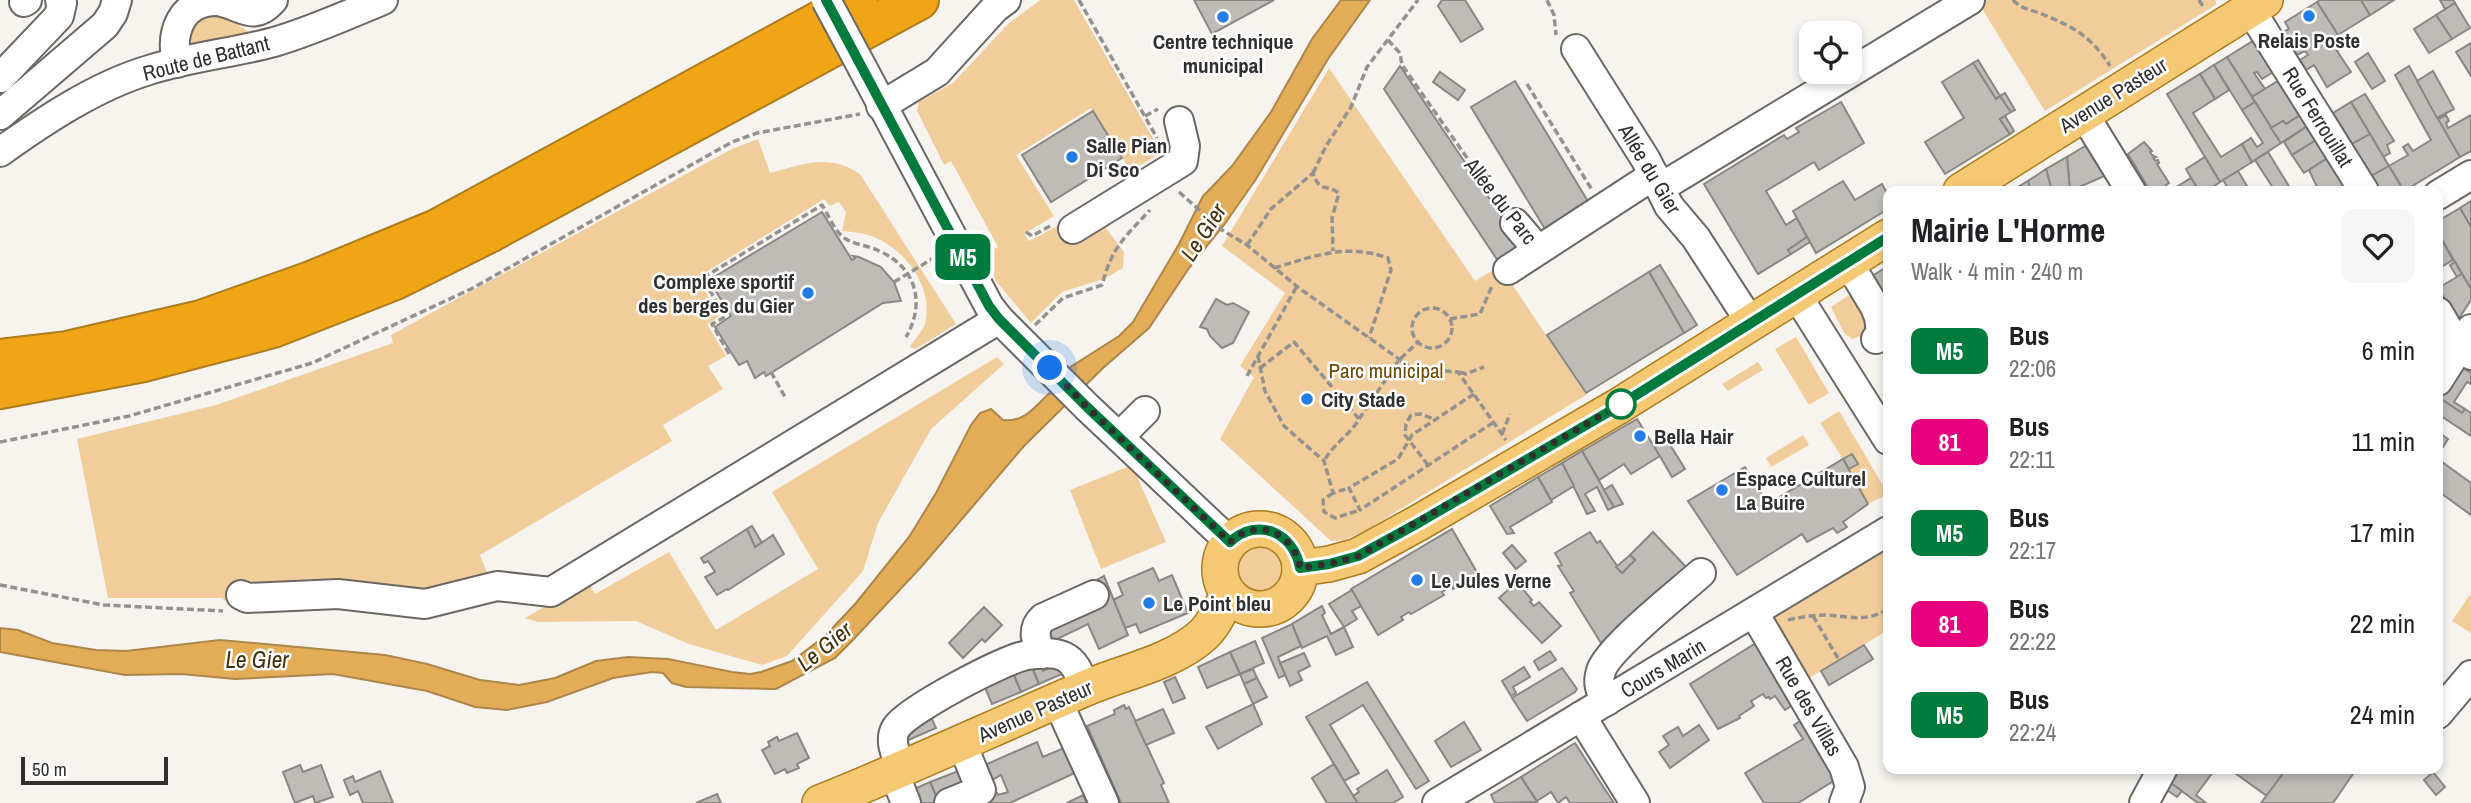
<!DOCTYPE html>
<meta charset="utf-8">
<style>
:root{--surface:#fff;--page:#f6f6f6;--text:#202124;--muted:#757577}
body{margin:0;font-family:"Archivo Narrow",sans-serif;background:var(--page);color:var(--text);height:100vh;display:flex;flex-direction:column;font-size:26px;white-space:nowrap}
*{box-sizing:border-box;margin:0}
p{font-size:23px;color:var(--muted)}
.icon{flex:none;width:38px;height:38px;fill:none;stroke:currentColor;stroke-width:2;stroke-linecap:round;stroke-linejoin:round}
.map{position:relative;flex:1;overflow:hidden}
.sheet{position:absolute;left:1883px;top:186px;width:560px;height:588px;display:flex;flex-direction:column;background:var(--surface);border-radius:14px;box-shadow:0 4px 10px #0003}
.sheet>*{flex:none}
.badge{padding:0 14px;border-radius:10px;font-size:24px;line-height:46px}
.tools{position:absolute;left:1799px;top:21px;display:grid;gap:14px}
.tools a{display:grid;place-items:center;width:63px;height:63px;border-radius:14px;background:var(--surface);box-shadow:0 4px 10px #0003;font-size:35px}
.scale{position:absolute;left:21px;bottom:18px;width:147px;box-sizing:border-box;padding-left:7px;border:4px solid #302f2d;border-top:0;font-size:19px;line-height:24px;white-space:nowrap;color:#302f2d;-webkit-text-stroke:5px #fff;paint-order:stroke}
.you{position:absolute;width:35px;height:35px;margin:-18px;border:5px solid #fff;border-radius:50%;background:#1a73e8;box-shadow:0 0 0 10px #1a73e833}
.map>.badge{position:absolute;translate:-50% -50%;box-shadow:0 0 0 4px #fff}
.round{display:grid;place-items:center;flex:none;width:74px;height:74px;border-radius:14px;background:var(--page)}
.summary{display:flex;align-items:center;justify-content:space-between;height:119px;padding:0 28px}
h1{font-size:33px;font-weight:800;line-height:52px}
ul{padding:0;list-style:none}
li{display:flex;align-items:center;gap:21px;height:91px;padding:0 28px}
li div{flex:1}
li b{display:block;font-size:26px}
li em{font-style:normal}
li .badge{min-width:77px;font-weight:700;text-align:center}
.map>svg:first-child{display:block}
</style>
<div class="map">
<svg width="2471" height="803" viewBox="0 0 2471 803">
<rect width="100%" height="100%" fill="#f7f4ef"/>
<g fill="#f1cd9b">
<path d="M198 0 257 37 162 57Z"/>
<path d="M1040 0H1074L1159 149 1157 155 1131 171 1091 108 1016 155 1054 216 1024 234 1029 241 1063 223 1100 220 1124 252 1123 268 1104 279 1062 292 1031 323 996 281 985 254 998 247 951 161 944 165 917 111 919 102 953 83 1008 24Z"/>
<path d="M1986 0H2215L2217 4 2045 111 1979 4Z"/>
<path d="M1329 68 1475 281 1500 266 1586 395 1363 532 1344 540 1331 541 1220 439 1254 377 1240 366 1285 293 1222 246Z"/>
<path d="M758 139 770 173C803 164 830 153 860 174L956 324 919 347 915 349 910 347C914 339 922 333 925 324 934 288 906 250 874 237 864 233 853 232 842 231L846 212 839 202 830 206 824 199 698 277 719 317 707 324 726 356 708 366 723 389 663 425 672 441 480 555 496 596 229 604 222 598H108L77 439 216 405 393 343 391 335 732 149Z"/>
<path d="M1857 290 1870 333 1852 339 1844 333 1831 307Z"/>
<path d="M1796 337 1829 393 1809 405 1775 349Z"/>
<path d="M997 357 1004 364 931 429 878 523 863 571 787 656 762 665 689 644 636 621 538 622 525 618 588 582 595 594 669 552 716 630 818 569 772 492Z"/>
<path d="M1758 362 1763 370 1728 391 1722 384Z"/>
<path d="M1839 411 1888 494 1868 504 1849 469 1858 464 1852 454 1843 459 1820 423Z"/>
<path d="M1803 435 1809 445 1771 467 1766 458Z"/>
<path d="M1132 465 1166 542 1101 569 1070 490Z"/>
<circle cx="1259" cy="567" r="26"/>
<path d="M1888 542V630L1806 680 1768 618Z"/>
<path d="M2471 593V633L2452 621Z"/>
</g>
<path fill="#e3ac57" stroke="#ad864a" stroke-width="2" d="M1341 0H1370L1328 59 1256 179 1224 225 1189 268 1149 328 1103 368 1024 446 922 566 851 642 835 658 776 689 686 687 672 683 663 673 652 672 613 678 547 702 507 710 475 707 427 691 333 674 235 679 181 674 125 675 0 652V628L18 630 52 643 96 650 126 651 220 640 385 655 427 664 480 680 519 685 555 678 596 661 628 657 668 659 732 672 750 674 761 672 792 661 825 636 856 603 909 537 936 493 971 425 980 413 991 409 1003 420C1027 423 1037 403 1053 390 1060 384 1070 382 1079 379L1069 368 1119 336 1133 322 1179 244 1203 196 1232 166 1271 112 1312 39Z"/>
<g fill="#bfbbb7" stroke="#8a8783" stroke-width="2">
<path d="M1194 0H1274L1212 34Z"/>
<path d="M1442 0H1465L1483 29 1461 42 1438 6Z"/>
<path d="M2320 0H2361L2370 15 2338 35 2317 2Z"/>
<path d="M2361 0H2394L2370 15Z"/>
<path d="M2440 0H2453L2455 3 2445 9Z"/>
<path d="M2317 2 2345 46 2337 51 2351 72 2327 87 2314 65 2306 70 2300 60 2308 55 2305 51 2297 55 2283 32 2289 29 2285 22Z"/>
<path d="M2455 3 2470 28 2452 39 2436 15Z"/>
<path d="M2436 15 2452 39 2429 53 2414 29Z"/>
<path d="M2256 39 2275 71 2262 79 2257 72 2254 73 2265 89 2252 97 2227 57Z"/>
<path d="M2471 43V76L2456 52Z"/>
<path d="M2368 53 2385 81 2372 89 2355 62Z"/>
<path d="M2227 57 2255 102 2242 110 2214 65Z"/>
<path d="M1978 60 2000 96 1996 99 1973 63Z"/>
<path d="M1973 63 1996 99 2000 96 2011 112 2000 119 2010 134 1945 174 1925 142 1964 118 1942 82Z"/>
<path d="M2214 65 2229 90 2215 99 2200 74Z"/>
<path d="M1400 66 1522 247 1498 261 1384 89Z"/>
<path d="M2409 66 2460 157 2404 191 2389 166 2408 155 2403 147 2408 144 2413 151 2431 140 2395 75Z"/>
<path d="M2433 71 2454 109 2437 118 2417 81Z"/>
<path d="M1440 72 1465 90 1458 100 1433 82Z"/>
<path d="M2200 74 2215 99 2193 113 2221 157 2242 144 2252 162 2220 182 2167 94Z"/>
<path d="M2281 79 2302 114 2286 124 2283 121 2271 128 2252 97Z"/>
<path d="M1515 81 1592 208 1548 234 1471 107Z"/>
<path d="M2005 93 2015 110 2011 112 2000 96Z"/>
<path d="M2365 94 2394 141 2387 145 2390 153 2383 157 2351 102Z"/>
<path d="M1841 102 1864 143 1819 170 1814 162 1766 191 1786 225 1797 218 1807 237 1788 250 1791 254 1758 274 1704 184 1784 135 1787 139 1799 132 1796 128Z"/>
<path d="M2255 102 2281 143 2252 162 2242 144 2251 138 2257 147 2263 143 2242 110Z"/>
<path d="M2351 102 2370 134 2352 144 2333 113Z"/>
<path d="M1093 111 1122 158 1051 202 1022 155Z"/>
<path d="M2302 114 2309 125 2281 143 2271 128 2283 121 2286 124Z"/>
<path d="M2446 115 2449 121 2446 123 2448 128 2471 115V151L2460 157 2438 119Z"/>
<path d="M2005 116 2014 131 2010 134 2000 119Z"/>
<path d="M2309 125 2318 139 2292 155 2284 142Z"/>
<path d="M2370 134 2389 166 2371 176 2352 144Z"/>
<path d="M2318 139 2329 157 2304 173 2292 155Z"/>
<path d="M2144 142 2152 151 2150 152 2152 155 2156 157 2153 158 2156 161 2158 160 2159 163 2157 164 2169 183 2158 191H2150L2128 154Z"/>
<path d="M2090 143 2109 174 2070 191 2067 157Z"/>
<path d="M2268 152 2287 183 2292 191H2275L2255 160Z"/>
<path d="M2067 157 2070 191H2052L2046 169Z"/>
<path d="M2205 157 2220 182 2207 191H2199L2186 169Z"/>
<path d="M2329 157 2347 187 2341 191 2318 189 2309 170Z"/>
<path d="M2389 166 2404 191H2380L2371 176Z"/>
<path d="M2046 169 2052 191H2031L2028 181Z"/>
<path d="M2238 171 2250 191H2230L2223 180Z"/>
<path d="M2191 178 2199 191H2182L2178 186Z"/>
<path d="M1843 181 1855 200 1882 184 1888 195V209L1816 253 1793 211Z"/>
<path d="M2028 181 2031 191H2011Z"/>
<path d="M2471 201V227L2460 208Z"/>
<path d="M2460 208 2471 227V289L2438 233V221Z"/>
<path d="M822 212 852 260 855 258 853 256 859 257 881 267 894 282 901 301 883 303 766 376 764 372 755 378 747 361 739 365 715 327 731 316 709 280Z"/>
<path d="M2438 233 2453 260 2443 266 2441 263 2438 265Z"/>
<path d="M1807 237 1810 242 1791 254 1788 250Z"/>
<path d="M2455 262 2462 274 2457 277 2450 265Z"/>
<path d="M1660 265 1697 325 1684 333 1649 272Z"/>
<path d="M1888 266V305L1866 280Z"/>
<path d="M1649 272 1684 333 1586 393 1547 335Z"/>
<path d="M2462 274 2471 289V300L2458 320 2438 288Z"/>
<path d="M1216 299 1227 305 1233 303 1249 312 1233 343 1222 348 1210 336 1207 329 1200 327Z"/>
<path d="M2457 365 2471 373V384L2467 382 2454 402 2465 409 2462 413 2438 397Z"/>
<path d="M2438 397 2462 413 2465 409 2471 413V436L2438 414Z"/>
<path d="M1637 419 1660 456 1631 474 1624 464 1599 480 1582 451Z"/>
<path d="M2438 432 2448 439 2438 455Z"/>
<path d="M1663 436 1667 440 1685 469 1672 477 1654 446Z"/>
<path d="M1582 451 1614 507 1608 510 1597 487 1585 494 1595 511 1587 514 1562 463Z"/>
<path d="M1852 454 1858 464 1849 469 1843 459Z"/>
<path d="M1843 459 1868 504 1843 522 1847 527 1837 533 1833 528 1807 542 1802 534 1737 575 1688 501 1745 467 1768 504Z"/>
<path d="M2438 459 2471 483V515L2438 491Z"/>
<path d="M1562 463 1574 486 1551 500 1538 477Z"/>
<path d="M1538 477 1552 502 1510 527 1514 533 1507 534 1490 506Z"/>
<path d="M1612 485 1623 504 1614 507 1604 490Z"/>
<path d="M752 526 762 543 755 547 747 529Z"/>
<path d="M747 529 755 547 773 535 784 554 728 590 727 589 717 595 705 577 715 572 708 561 704 563 701 558Z"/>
<path d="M1452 529 1478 574 1453 589 1452 586 1442 592 1444 595 1411 614 1409 612 1401 617 1403 620 1378 635 1351 589Z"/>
<path d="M1590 532 1597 543 1600 541 1622 573 1635 560 1630 555 1653 532 1689 570 1604 648 1570 593 1574 591 1558 566 1562 565 1555 553Z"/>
<path d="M1512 545 1526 561 1516 569 1503 553Z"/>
<path d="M1630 555 1635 560 1622 573 1616 567Z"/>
<path d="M1153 568 1159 581 1172 575 1188 613 1140 633 1136 624 1125 628 1113 600 1123 595 1118 583Z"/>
<path d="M1104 576 1128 635 1099 649 1088 624 1053 641 1046 626 1103 600 1095 581Z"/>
<path d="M1517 582 1532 600 1530 602 1534 606 1539 602 1561 626 1542 643 1499 598Z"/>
<path d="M1352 590 1361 606 1352 611 1357 619 1344 627 1329 604Z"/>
<path d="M1322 606 1325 613 1322 615 1331 634 1344 627 1353 647 1336 655 1327 636 1302 648 1292 624Z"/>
<path d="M984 607 1002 625 985 642 982 639 963 658 949 643Z"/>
<path d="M1292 624 1301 646 1278 657 1285 675 1279 678 1262 638Z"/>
<path d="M1761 640 1799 701 1785 710 1775 696 1770 699 1769 697 1766 698 1763 694 1751 701 1754 706 1739 716 1740 718 1718 729 1690 684Z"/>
<path d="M1255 641 1264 663 1240 674 1230 652Z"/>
<path d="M1864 645 1873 659 1829 685 1821 671Z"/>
<path d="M1550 651 1556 660 1539 670 1534 661Z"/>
<path d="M1230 652 1240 674 1207 688 1198 667Z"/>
<path d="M1304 653 1310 666 1298 672 1302 680 1290 686 1280 663Z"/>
<path d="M1039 662 1043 671 1058 664 1062 674 1039 684 1031 665Z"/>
<path d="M1031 665 1039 684 1021 692 1012 671Z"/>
<path d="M1524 667 1530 677 1513 687 1516 693 1511 696 1502 681Z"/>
<path d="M1562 668 1577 689 1575 692 1527 721 1512 698Z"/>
<path d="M1253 669 1257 678 1244 684 1240 674Z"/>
<path d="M1012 671 1021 692 992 704 983 683Z"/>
<path d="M1175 677 1185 698 1173 703 1164 682Z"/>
<path d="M1257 678 1267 697 1253 704 1244 684Z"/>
<path d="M1367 682 1429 781 1416 789 1363 705 1330 725 1359 773 1344 781 1306 717Z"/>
<path d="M1253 704 1262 724 1218 749 1206 727Z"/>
<path d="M1124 705 1126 709 1129 707 1164 783 1161 785 1169 803H1121L1087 726 1115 714 1114 710Z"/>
<path d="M927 708 936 728 906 741 904 729Z"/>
<path d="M1163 709 1174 733 1146 745 1135 721Z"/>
<path d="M1808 716 1835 780 1798 803H1764L1745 773 1803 739 1794 725Z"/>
<path d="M1464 722 1481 750 1451 767 1435 741Z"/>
<path d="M1699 725 1709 740 1670 768 1659 752 1669 745 1663 736 1678 727 1683 736Z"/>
<path d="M797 733 809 758 797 764 799 768 787 773 785 769 775 774 762 750 770 746 768 742 777 737 779 741Z"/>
<path d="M1037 742 1043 757 1066 747 1077 772 1010 803H972L997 793 998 795 1008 792 1001 775 992 780 985 765Z"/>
<path d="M1575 743 1604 788 1614 803H1570L1566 797 1558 803 1551 792 1537 801 1521 777Z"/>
<path d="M1334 764 1344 781 1358 803H1327L1312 778Z"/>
<path d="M300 765 303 772 321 765 333 797 315 803 313 796 295 803 283 772Z"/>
<path d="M2177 768H2216L2196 795 2206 803H2198L2168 781Z"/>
<path d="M2228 768H2282L2286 771 2267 796Z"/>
<path d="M2287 768H2357L2333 803H2261Z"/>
<path d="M961 770 968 785 937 798 930 782Z"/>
<path d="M1387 770 1403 797 1393 803H1358L1353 796 1359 792 1357 789Z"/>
<path d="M380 771 393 803H363L358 791 350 795 344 780 353 776 355 782Z"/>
<path d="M2433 772 2445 787 2436 795 2424 780Z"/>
<path d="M1521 777 1537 802 1495 803 1491 795Z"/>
<path d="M2168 781 2182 791 2177 797 2164 788Z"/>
<path d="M930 782 939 803H920L914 789Z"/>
<path d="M717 794 721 803H696Z"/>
<path d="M1083 795 1087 803H1067Z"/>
</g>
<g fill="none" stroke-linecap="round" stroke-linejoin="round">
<defs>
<g id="minor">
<path d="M24 2 27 0"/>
<path d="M2250 9 2364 191"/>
<path d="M1576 49 1646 160 1669 206 1696 238 1751 323"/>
<path d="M177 63C170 34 180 0 218 1 241 5 253 23 273 0"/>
<path d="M863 69 989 306 999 319 1087 407 1230 542"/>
<path d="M0 78 59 16 62 3 60 0"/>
<path d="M881 106 937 72 995 8 1006 0"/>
<path d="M2083 113 2131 191"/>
<path d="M0 115 105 25 113 13 117 0"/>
<path d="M0 152C45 120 96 86 149 70 190 57 233 53 274 42 312 31 347 15 383 0"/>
<path d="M1660 188 1970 0"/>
<path d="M2438 195 2471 175"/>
<path d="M1515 223 1538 250"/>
<path d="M1073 229 1183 161 1185 146 1179 121"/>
<path d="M1848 262 1875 307 1879 317 1881 333 1876 339"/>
<path d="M1508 270 1654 175"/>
<path d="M1796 294 1888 440"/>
<path d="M2438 312 2459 348 2471 355"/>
<path d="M2438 381 2471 329"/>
<path d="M1119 437 1145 411"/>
<path d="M241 595 247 598 338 594 425 604 497 586 551 592 999 319"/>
<path d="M1754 613 1844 767 1850 787 1844 803"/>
<path d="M1041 654C1036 640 1031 629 1043 618L1094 595"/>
<path d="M1057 700 1104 803"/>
<path d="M1607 701C1600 691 1597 683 1601 671 1608 648 1680 592 1701 573"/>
<path d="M2438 714 2471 675"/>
<path d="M1581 716 1635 803"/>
<path d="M902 769C897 757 888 741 896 728 907 710 1006 658 1028 655 1039 653 1055 652 1065 657 1077 663 1080 677 1085 688"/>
<path d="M894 773 906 803"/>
<path d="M949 803 981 790 962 744"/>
<path d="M1437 803 1888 531"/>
<path d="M2144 803 2163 768"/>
</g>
<g id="major">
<path d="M1961 191 2265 0"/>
<circle cx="1260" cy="569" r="40"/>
<path d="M1300 568 1329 564 1358 556 1420 522 1617 407 1888 237"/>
<path d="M820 803C910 767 997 726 1086 688 1123 672 1172 663 1203 635 1215 624 1221 608 1228 594"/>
</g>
<g id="highway">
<path d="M0 359 67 351 201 320 311 281 437 229 858 0"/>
<path d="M0 389 144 362 273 328 395 280 489 233 919 0"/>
</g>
</defs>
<use href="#minor" stroke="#6b6864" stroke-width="32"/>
<use href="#major" stroke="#ac7c1e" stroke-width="38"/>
<use href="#highway" stroke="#ac7c1e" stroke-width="42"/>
<g stroke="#94928f" stroke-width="3.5" stroke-dasharray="7 3.5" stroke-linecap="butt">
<path d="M1079 0 1157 138"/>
<path d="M1547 0 1554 15 1556 35"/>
<path d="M2013 0C2021 9 2032 10 2042 14 2074 27 2092 37 2110 66"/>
<path d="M2199 0 2204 8"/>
<path d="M1388 40 1400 53 1402 65 1500 205"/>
<path d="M1527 84 1592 190"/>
<path d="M1145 116 1158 109"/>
<path d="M1313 173 1326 146 1351 107 1367 67 1418 0"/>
<path d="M1179 192 1222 230 1247 245 1299 288 1413 369 1458 372 1506 440"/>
<path d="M1026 232 1032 236 1050 226"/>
<path d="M1247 245 1271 209 1313 173C1320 194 1325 183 1339 193L1332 218 1333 251"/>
<path d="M1274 268C1314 256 1347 243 1388 258L1391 270 1369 338"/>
<circle cx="1432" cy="328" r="20"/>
<path d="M1450 319 1480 314 1492 286"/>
<path d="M1035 325 1063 298 1102 285C1112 247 1124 238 1150 210"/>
<path d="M729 354 712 324 725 317 703 278 822 205C828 214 834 230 843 237 853 245 868 245 879 251 916 267 926 303 906 337"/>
<path d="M1258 356 1265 391 1284 426 1324 461 1333 493 1349 488"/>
<path d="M1260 368 1294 342 1359 419C1350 435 1333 444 1324 461"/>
<path d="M771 372 785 397"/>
<path d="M1460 372 1466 374 1484 367"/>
<path d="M1247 376 1297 286"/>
<path d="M1474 394 1412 435 1398 459 1349 488 1360 510 1494 422"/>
<path d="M1359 419 1399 360 1418 342"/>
<path d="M1502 434 1510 414"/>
<path d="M0 442 129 416 312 363 471 289 732 142 757 133 860 114"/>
<path d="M1428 465 1405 435 1406 424 1411 415 1421 414 1436 420"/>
<path d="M1333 493 1323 500 1324 512 1335 518 1360 510"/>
<path d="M0 585 104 605 223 611"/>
<path d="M1813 616 1838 658"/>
<path d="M1788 620C1801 617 1814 615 1828 615 1849 617 1869 622 1888 609"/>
</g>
<use href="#minor" stroke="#fff" stroke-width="28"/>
<use href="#major" stroke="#f5c973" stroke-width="35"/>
<use href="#highway" stroke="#efa516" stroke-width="38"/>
<defs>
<path id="minor-bridge" d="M826 0 863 69"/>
</defs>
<use href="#minor-bridge" stroke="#6b6864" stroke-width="32" stroke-linecap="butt"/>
<path stroke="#94928f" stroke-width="3.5" stroke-dasharray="7 3.5" stroke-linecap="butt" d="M894 282 937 256"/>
<use href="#minor-bridge" stroke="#fff" stroke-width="28"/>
</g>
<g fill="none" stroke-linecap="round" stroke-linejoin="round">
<defs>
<path id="line" d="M826 0 989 306 999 319 1087 407 1230 542C1258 516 1294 533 1300 568L1329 564 1358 556 1420 522 1617 407 1888 237"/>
</defs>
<use href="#line" stroke="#fff" stroke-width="16"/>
<use href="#line" stroke="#007b3d" stroke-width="10"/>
<path stroke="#302f2d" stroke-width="7" stroke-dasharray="0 12.6" d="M1050 368 1087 407 1230 542C1258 516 1294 533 1300 568L1329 564 1358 556 1621 404"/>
</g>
<g fill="#247de7" stroke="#fff" stroke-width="2.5">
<circle cx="2309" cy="16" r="7"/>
<circle cx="1223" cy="17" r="7"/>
<circle cx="1072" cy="157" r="7"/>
<circle cx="808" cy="293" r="7"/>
<circle cx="1307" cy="399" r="7"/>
<circle cx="1640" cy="436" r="7"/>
<circle cx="1722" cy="490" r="7"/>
<circle cx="1417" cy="580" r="7"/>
<circle cx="1149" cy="603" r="7"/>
</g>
<circle fill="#fff" stroke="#007b3d" stroke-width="3.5" cx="1621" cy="404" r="14"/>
<g text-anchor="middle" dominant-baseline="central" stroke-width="5" stroke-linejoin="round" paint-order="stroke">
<g font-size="21" font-weight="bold" fill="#302f2d" stroke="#fff" text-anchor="start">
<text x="2309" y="40" text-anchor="middle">Relais Poste</text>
<text x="1223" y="41" text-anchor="middle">Centre technique<tspan x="1223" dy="24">municipal</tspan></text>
<text x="1086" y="145">Salle Pian<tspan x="1086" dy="24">Di Sco</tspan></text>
<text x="794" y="281" text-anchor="end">Complexe sportif<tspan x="794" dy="24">des berges du Gier</tspan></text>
<text x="1321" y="399">City Stade</text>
<text x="1654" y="436">Bella Hair</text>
<text x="1736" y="478">Espace Culturel<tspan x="1736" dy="24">La Buire</tspan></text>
<text x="1431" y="580">Le Jules Verne</text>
<text x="1163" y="603">Le Point bleu</text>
</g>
<g font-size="21" fill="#302f2d" stroke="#fff">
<text transform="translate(206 58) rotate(-14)">Route de Battant</text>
<text transform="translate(2113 95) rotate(-32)">Avenue Pasteur</text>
<text transform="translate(2318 117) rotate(58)">Rue Ferrouillat</text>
<text transform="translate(1650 169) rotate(59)">Allée du Gier</text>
<text transform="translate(1501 201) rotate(52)">Allée du Parc</text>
<text transform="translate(1663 668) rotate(-31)">Cours Marin</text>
<text transform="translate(1809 706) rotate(60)">Rue des Villas</text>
<text transform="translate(1035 711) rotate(-24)">Avenue Pasteur</text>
</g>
<g font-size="21" fill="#6c4801" stroke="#fff">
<text x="1386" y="370">Parc municipal</text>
</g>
<g font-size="23" font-style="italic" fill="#442e08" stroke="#fff">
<text transform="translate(1203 232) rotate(-57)">Le Gier</text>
<text transform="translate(824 646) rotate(-39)">Le Gier</text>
<text x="257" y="659">Le Gier</text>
</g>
</g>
</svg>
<div class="tools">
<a><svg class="icon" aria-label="locate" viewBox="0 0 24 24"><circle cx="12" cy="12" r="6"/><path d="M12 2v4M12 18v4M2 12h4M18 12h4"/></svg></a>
</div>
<div class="scale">50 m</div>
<div class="you" style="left:1050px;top:368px"></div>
<b class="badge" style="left:963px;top:257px;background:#007b3d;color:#fff">M5</b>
<section class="sheet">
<div class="summary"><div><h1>Mairie L'Horme</h1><p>Walk · 4 min · 240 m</p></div><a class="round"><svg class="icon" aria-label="heart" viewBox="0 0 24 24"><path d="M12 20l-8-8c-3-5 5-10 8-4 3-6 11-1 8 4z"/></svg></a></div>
<ul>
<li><span class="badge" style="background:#007b3d;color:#fff">M5</span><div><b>Bus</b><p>22:06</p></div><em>6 min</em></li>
<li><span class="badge" style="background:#e6007e;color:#fff">81</span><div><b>Bus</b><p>22:11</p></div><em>11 min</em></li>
<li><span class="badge" style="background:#007b3d;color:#fff">M5</span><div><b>Bus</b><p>22:17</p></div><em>17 min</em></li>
<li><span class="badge" style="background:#e6007e;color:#fff">81</span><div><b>Bus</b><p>22:22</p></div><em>22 min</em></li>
<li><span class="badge" style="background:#007b3d;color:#fff">M5</span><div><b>Bus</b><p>22:24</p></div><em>24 min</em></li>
</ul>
</section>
</div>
